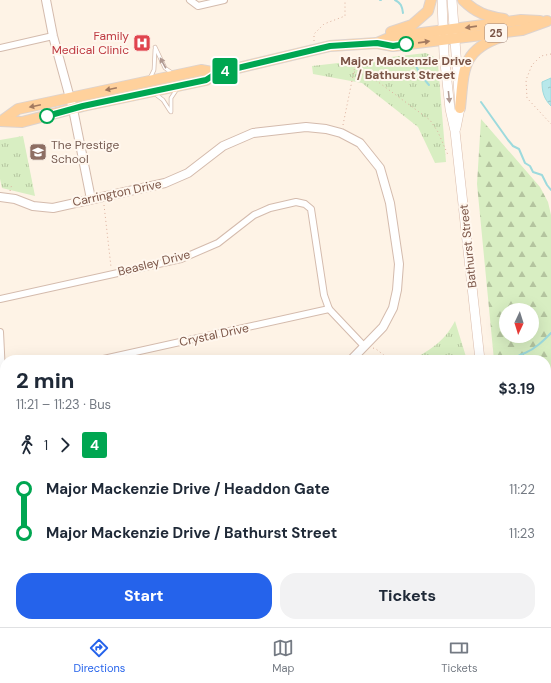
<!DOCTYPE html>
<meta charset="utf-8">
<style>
:root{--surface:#fff;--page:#f2f2f3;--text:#1f2937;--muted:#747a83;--line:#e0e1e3;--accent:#2563eb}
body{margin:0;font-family:"DM Sans",sans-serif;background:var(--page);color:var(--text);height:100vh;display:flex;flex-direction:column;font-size:15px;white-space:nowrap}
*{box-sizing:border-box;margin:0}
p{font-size:13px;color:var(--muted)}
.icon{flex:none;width:22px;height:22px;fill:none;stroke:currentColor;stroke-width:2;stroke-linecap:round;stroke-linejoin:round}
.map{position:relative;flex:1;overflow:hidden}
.panel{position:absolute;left:0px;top:355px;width:551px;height:272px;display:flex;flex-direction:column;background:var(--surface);border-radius:16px 16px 0 0;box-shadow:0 4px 16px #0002}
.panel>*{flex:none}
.badge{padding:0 8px;border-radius:3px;font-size:14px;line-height:26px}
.needle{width:26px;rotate:184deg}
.tools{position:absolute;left:499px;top:303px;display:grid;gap:8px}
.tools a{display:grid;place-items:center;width:40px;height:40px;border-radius:50%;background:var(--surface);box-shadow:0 4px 16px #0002;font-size:20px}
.map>.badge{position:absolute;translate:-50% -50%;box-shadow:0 0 0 2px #fff}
.legs{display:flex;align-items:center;gap:6px;height:44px;padding:0 16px;font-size:13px}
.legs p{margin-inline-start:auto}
.headline{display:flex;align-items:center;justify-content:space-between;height:68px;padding:0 16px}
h1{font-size:22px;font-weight:800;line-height:30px}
.button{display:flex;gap:8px;margin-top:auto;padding:8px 16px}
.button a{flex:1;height:46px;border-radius:16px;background:var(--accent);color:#fff;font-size:16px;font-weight:800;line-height:46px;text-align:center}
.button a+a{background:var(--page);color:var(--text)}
ul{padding:0 16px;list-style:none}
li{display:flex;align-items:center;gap:14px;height:44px;font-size:15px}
li i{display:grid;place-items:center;width:6px;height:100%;margin:0 5px;background:currentColor}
li i::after{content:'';width:10px;height:10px;margin:-5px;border:3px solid;border-radius:50%;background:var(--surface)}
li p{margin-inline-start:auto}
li:first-child i{background:linear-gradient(#0000 50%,currentColor 0)}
li:last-child i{background:linear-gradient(currentColor 50%,#0000 0)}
.menu{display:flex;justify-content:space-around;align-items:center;height:56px;border-top:1px solid var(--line);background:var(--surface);font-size:11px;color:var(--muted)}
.menu a{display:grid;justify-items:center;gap:2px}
.menu .on{color:var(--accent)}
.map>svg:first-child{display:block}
</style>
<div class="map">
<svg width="551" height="627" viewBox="0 0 551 627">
<defs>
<pattern id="forest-firs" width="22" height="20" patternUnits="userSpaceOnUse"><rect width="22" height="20" fill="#d8eec2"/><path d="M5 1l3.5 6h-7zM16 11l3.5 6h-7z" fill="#b4c49f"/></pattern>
<pattern id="park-tufts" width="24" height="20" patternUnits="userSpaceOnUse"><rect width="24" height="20" fill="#d8eec2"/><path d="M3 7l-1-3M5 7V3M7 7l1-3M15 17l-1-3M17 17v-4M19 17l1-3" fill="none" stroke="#b4c49f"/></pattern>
<pattern id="water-ripples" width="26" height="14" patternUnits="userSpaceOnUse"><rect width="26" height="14" fill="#b8e8eb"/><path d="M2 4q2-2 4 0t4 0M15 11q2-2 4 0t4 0" fill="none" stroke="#9bbfc0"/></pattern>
</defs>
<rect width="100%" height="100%" fill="#fef3e6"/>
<path fill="url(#forest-firs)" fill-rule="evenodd" d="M481 119 540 187 548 202 551 215V417L546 418V360H494L477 184ZM506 310H532V336H506Z"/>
<g fill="url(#park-tufts)">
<path d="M426 53 434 57 438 64 446 162 435 163 418 127 362 83 313 74 312 66Z"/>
<path d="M23 136 35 196 2 188 0 179V140Z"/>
<path d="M455 321 467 360H413C433 347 443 343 455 321Z"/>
<path d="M445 622H495L496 627H449Z"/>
</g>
<path fill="url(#water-ripples)" stroke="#9ddadd" d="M551 78V106C544 99 542 92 542 82Z"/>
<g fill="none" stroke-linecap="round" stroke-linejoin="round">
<g stroke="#9ddadd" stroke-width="2">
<path d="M380 0H381"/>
<path d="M395 0C401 3 402 6 403 13"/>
<path d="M414 62 419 72 423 74 424 79 429 85"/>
<path d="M481 102 508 140 513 146 519 149 525 163 530 166 533 172 542 175 547 185 551 190"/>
<path d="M514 360C516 356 520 355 525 353 535 349 543 341 551 333"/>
<path d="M488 622V627"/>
</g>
<defs>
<g id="service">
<path d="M155 47 165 68 172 73"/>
<path d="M150 78 154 70 155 49"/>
<path d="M154 93 163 100 170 111"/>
<path d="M171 112V98L177 89"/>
</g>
<g id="minor">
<path d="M190 0 198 6 224 0"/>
<path d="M0 48 53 36"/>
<path d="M0 299 181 259 218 243 254 215 270 208 296 202 305 204 311 209 324 295 329 309 364 346"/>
<path d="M0 332 2 373 5 375"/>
<path d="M99 360 329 309"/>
<path d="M546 456 551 455"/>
<path d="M546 534 551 531"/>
<path d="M0 551 5 550"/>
<path d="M297 622 298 627"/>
<path d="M391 622 394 627"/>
<path d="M54 627 55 623 57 622"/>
</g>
<g id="tertiary">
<path d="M46 0 53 36 73 109 91 199"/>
<path d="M0 197 15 199 33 206 53 208 165 183 188 173 223 146 253 133 306 127 326 129 341 133 360 143 380 168 390 203 399 264 397 290 393 308 383 327 351 360"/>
<path d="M0 460H5"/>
<path d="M195 622 200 627"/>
</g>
<g id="secondary">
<path d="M442 0 444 54 450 109 455 131 480 360"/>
<path d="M452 0 460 108 456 128"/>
<path d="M508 622 509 627"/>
</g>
<g id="primary">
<path d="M463 0C476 13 486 16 504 19"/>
<path d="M391 32 412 25 428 11 431 0"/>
<path d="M377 43 391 37 521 20 540 21"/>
<path d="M460 108C464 71 461 50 501 37"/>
<path d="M3 120 18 109 201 70 217 73"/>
<path d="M0 121 22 122 83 106 206 80 217 73 330 46 377 43 393 46 522 30 547 21"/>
</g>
</defs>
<use href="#service" stroke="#d4bbad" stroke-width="4.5"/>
<use href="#minor" stroke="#d4bbad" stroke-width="8"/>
<use href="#tertiary" stroke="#d4bbad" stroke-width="10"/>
<use href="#secondary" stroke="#dabcac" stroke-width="10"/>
<use href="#primary" stroke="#ddd3cf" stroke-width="12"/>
<g stroke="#dcb09d" stroke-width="1" stroke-dasharray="1 3" stroke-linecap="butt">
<path d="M314 41V34L324 24 345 16V0"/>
<path d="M551 54 541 56 532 65 526 80 527 98 551 124"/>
<path d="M354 72 370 76 430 120 438 132 448 155"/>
<path d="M343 125 357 56"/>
<path d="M10 191 12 184"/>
<path d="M104 205 111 267"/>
<path d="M373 348 376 349 390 360"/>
<path d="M459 622 463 627"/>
<path d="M165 627 169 622"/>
</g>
<use href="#service" stroke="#fff" stroke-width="3"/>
<use href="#minor" stroke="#fff" stroke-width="6"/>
<use href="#tertiary" stroke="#fff" stroke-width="8"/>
<use href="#secondary" stroke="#fff" stroke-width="9"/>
<use href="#primary" stroke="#ffd19c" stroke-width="10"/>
</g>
<defs><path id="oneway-solid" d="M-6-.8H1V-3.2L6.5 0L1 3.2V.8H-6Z"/></defs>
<g fill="#a37a60">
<use href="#oneway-solid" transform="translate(471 27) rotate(172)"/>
<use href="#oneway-solid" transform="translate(424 42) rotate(-8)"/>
<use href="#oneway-solid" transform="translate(111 89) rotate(168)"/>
<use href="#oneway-solid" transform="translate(35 106) rotate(168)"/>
</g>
<g fill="#b09991">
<use href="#oneway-solid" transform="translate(163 63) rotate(-119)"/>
<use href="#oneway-solid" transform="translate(449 97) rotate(84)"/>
</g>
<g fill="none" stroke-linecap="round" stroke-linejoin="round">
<defs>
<path id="line-1" d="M47 116 83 106 206 80 217 73 330 46 377 43 393 46 406 44"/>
</defs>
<use href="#line-1" stroke="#fff" stroke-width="9"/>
<use href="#line-1" stroke="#00a651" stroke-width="6"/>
</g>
<defs>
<symbol id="hospital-square" viewBox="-11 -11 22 22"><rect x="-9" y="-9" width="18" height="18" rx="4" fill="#e0444e" stroke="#fff7ee"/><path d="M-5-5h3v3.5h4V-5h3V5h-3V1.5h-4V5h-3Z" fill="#fff"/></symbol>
<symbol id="school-square" viewBox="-11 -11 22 22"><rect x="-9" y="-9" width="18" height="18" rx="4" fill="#8d6e63" stroke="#fff7ee"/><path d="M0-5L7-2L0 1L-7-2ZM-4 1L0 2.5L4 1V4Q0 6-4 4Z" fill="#fff"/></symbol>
</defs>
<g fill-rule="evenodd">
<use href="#hospital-square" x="132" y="33" width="20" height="20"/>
<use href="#school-square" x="28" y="142" width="20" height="20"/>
</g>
<g fill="#fff" stroke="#00a651" stroke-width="2">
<circle cx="406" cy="44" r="7"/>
<circle cx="47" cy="116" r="7"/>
</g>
<g text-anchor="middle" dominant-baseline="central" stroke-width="4" stroke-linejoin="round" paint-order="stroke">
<rect fill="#fff7ee" stroke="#a38679" stroke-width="1" x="485" y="24" width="22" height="18" rx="3"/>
<g font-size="11" font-weight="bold" fill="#7b5547">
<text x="496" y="33">25</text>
</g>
<g font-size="12" fill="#be3a42" stroke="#fff7ee" text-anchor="end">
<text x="129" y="36">Family<tspan x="129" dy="14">Medical Clinic</tspan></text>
</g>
<g font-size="12" font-weight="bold" fill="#7b5547" stroke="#fff7ee">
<text x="406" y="61">Major Mackenzie Drive<tspan x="406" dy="14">/ Bathurst Street</tspan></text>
</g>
<g font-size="12" fill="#785e54" stroke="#fff7ee" text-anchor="start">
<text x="51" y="145">The Prestige<tspan x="51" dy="14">School</tspan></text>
</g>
<g font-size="12" fill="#7b5547" stroke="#fff7ee">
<text transform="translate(117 193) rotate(-12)">Carrington Drive</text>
<text transform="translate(468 246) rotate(-96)">Bathurst Street</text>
<text transform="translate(154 263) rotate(-14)">Beasley Drive</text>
<text transform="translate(214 335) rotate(-12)">Crystal Drive</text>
</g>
</g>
</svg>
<div class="tools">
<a><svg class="needle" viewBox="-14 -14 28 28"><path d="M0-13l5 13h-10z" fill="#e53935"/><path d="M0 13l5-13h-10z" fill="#747a83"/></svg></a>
</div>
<b class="badge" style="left:225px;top:71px;background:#00a651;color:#fff">4</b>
<section class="panel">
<div class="headline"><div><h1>2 min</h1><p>11:21 – 11:23 · Bus</p></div><b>$3.19</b></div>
<div class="legs"><svg class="icon" aria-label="walk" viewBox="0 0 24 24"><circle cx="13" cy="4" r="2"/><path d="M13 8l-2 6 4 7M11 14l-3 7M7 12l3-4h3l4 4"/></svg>1<svg class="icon" aria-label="forward" viewBox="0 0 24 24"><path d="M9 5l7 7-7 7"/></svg><b class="badge" style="background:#00a651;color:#fff">4</b></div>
<ul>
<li><i style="color:#00a651"></i><b>Major Mackenzie Drive / Headdon Gate</b><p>11:22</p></li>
<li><i style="color:#00a651"></i><b>Major Mackenzie Drive / Bathurst Street</b><p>11:23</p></li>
</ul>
<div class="button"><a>Start</a><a>Tickets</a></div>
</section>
</div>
<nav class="menu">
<a class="on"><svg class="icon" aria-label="directions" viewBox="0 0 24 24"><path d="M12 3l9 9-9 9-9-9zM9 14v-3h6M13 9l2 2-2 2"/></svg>Directions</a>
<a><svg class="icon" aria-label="map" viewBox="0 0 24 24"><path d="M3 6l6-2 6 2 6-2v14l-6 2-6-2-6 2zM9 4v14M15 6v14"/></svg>Map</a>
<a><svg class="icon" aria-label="tickets" viewBox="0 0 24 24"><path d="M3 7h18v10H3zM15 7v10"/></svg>Tickets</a>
</nav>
